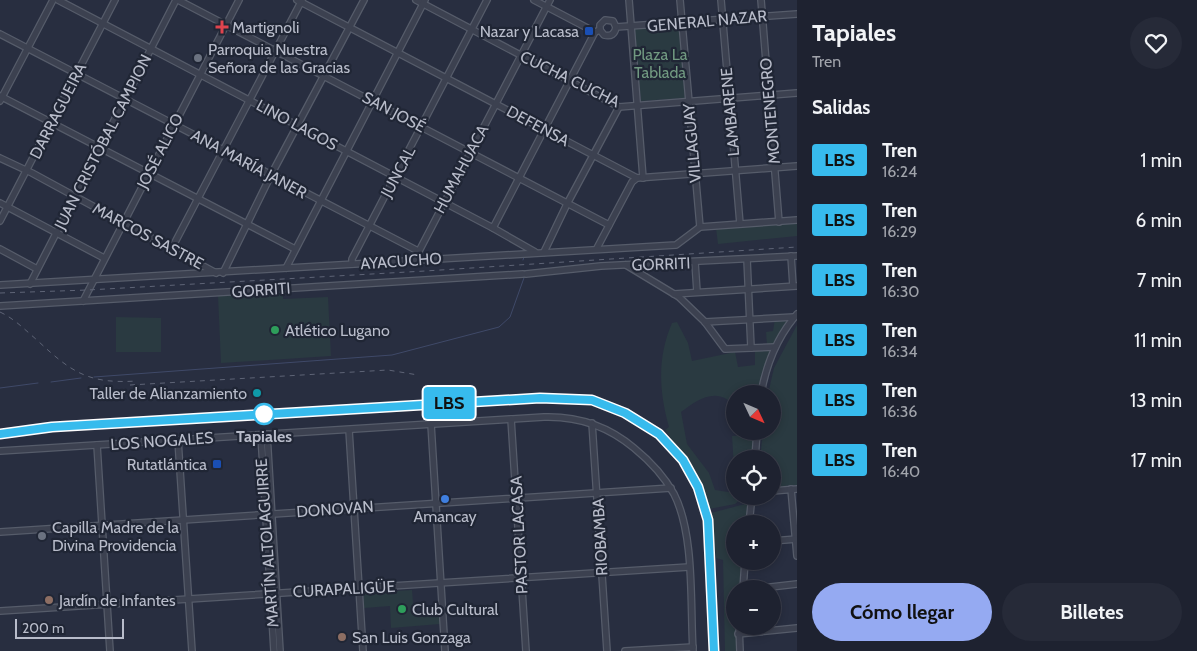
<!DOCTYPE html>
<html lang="es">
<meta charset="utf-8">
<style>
:root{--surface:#1e2230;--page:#262a38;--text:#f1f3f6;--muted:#a1a4ab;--line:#3c3f4c;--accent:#95aaf2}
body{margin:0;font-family:Cabin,sans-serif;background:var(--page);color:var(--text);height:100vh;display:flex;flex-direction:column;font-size:19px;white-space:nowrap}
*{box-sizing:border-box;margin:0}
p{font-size:16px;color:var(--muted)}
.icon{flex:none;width:28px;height:28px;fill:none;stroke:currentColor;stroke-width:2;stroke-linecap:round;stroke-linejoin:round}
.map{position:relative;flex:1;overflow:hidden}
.details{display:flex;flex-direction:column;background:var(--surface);width:400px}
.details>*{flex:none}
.badge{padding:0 10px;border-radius:4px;font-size:18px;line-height:32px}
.needle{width:32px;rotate:134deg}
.tools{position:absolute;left:726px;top:385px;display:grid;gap:10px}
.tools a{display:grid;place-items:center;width:55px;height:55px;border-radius:50%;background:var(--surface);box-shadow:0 2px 8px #0003,0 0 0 1px var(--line);font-size:25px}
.scale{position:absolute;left:15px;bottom:12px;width:109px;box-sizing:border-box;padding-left:5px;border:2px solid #b8bcca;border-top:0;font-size:14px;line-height:18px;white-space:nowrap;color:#b8bcca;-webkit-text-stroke:4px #202635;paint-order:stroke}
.map>.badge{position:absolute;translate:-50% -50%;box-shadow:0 0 0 2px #fff}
h2{padding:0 15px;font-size:19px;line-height:45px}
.round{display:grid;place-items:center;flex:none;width:52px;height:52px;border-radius:26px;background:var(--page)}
.summary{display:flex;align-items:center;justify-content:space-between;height:85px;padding:0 15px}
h1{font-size:24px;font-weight:700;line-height:38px}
.button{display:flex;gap:10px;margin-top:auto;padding:10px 15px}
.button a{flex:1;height:58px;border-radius:30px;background:var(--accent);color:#111;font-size:20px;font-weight:700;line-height:58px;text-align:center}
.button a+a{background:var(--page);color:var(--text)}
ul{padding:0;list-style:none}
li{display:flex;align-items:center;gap:15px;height:60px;padding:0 15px}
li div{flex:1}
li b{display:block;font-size:19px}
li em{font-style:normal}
li .badge{min-width:55px;font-weight:700;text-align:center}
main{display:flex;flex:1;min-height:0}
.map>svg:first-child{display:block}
</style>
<main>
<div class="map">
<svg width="797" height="651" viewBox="0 0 797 651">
<rect width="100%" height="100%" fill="#282e40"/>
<g fill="#2a3a41">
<path d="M677 25 680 28 685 98 641 101 633 31 636 28Z"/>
<path d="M797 222V236L718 244 716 228Z"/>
<path d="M283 293V299L328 297 331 356 221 363 218 296Z"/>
<path d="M116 317 161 318V352H116Z"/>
<path d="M775 319H790L776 344 767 345 766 332 773 331Z"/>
<path d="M677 322 688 343 692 361 735 352 738 367 755 365V351H772L760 394H735V424L728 400C711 389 695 402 681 412L687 444 709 473 715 490 735 493V496H744L735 504 709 509 691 468 665 430 669 427C659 391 657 358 672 323Z"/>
<path d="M797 325V485L773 487 772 459H760L763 431H772V394H768L774 368Z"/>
<path d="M742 431H755L752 459H735V483L732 436H741Z"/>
<path d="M749 503 746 524H735V561H743L740 589H735L738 651H725L723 560 716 558 711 513Z"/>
<path d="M412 590 414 615 440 613V624L391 628 390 606 364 608 363 593Z"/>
</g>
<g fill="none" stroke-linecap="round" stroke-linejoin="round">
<g stroke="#3f4968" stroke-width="1">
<path d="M523 260 524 257 545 256"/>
<path d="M94 377 392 355 499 327 510 317 525 275"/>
<path d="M51 382 81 378"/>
<path d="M0 388 38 383"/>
</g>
<defs>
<g id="minor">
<path d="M58 0 493 228 535 252"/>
<path d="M178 0 609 225"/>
<path d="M297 0 637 178 797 166"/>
<path d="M416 0 619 107 797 93"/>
<path d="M534 0 595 32 600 30"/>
<path d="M629 0 643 178"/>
<path d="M680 0 700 227"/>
<path d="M721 0 740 224"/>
<path d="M761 0 779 222"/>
<path d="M616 27 797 14"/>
<path d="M600 30V25L605 20 613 21 616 27"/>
<path d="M600 30 604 35C611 37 615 34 616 27"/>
<path d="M0 34 418 251"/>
<path d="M0 96 295 249"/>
<path d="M0 101 53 0"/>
<path d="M0 158 32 173 216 273"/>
<path d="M0 203 104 258"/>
<path d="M0 221 115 0"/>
<path d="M493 228 595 32"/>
<path d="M172 248 302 0"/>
<path d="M597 248 632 182 637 178"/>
<path d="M0 249 37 269"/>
<path d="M544 252 567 204 619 107"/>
<path d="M417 255 550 0"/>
<path d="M791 256 793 286"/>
<path d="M747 259 751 348"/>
<path d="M695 262 697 292"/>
<path d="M352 264V259L487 0"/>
<path d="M626 265 679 297 705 322 725 349 775 347"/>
<path d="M286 268 425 0"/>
<path d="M223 273 271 175 364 0"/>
<path d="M526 274 601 266 797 256"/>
<path d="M30 284 176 0"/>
<path d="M0 285 676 245 700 227 797 220"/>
<path d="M674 294 797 286"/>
<path d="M83 301 239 0"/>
<path d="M0 306 523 274"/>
<path d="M705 322 794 317"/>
<path d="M761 394C766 365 778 336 797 314"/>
<path d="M511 419 526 651"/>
<path d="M592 423 607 651"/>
<path d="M431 424 445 651"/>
<path d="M349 430 363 651"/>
<path d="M267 434 280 651"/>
<path d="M261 435 274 651"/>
<path d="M178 440 192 651"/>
<path d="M97 445 110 651"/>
<path d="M0 451 544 417C578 416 608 426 634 448 650 461 664 476 674 494 695 535 690 605 693 651"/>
<path d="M755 459 757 431"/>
<path d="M791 489 797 556"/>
<path d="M772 491 797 489"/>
<path d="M749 524 752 496"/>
<path d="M0 532 671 488"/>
<path d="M772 541 797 539"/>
<path d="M743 589 745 561"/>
<path d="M754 589 797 584"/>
<path d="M0 611 689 567"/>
<path d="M739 626 740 651"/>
<path d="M738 634 797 628"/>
<path d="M625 651 693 647"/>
</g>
</defs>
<use href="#minor" stroke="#565c6a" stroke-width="8"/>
<use href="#minor" stroke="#3c4150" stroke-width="5.5"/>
<g stroke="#5e6476" stroke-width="1" stroke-dasharray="5 5" stroke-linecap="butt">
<path d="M0 293 88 290 425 271 797 247"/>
<path d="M0 312C15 319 25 330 37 340 72 373 89 384 137 381"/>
<path d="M130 385 388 370 418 375"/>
<path d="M0 432 33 427 527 396C550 395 576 394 599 399 651 412 695 458 708 511 711 525 711 541 712 556 714 588 715 619 717 651"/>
</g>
</g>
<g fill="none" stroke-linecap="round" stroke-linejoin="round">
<defs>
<path id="line" d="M0 434 52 427 540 398 592 400 625 413 659 434 683 460 698 487 708 520 714 651"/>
</defs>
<use href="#line" stroke="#fff" stroke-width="11"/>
<use href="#line" stroke="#37bbed" stroke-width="8"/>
</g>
<path fill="#e0444e" stroke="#202635" stroke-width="2" d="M219.5 19.5h5v5h5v5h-5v5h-5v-5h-5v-5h5z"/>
<g fill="#1a4fb4" stroke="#202635" stroke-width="2">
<rect x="584" y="26" width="10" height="10" rx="2.5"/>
<rect x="212" y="459" width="10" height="10" rx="2.5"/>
</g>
<g fill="#6b7280" stroke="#202635" stroke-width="2">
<circle cx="198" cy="58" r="5"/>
<circle cx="42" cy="536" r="5"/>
</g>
<g fill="#2e9e5b" stroke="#202635" stroke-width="2">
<circle cx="275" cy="330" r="5"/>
<circle cx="402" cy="609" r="5"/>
</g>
<circle fill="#0f9aa8" stroke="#202635" stroke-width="2" cx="257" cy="393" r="5"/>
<circle fill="#fff" stroke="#37bbed" stroke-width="2.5" cx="264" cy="414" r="10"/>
<circle fill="#3f7fe0" stroke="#202635" stroke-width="2" cx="445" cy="499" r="5"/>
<g fill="#8d6e63" stroke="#202635" stroke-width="2">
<circle cx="49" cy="600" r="5"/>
<circle cx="342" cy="637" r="5"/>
</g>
<g text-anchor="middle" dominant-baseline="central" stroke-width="4.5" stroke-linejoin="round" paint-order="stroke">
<g font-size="16" fill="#b8bcca" stroke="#202635">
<text transform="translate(707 21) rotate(-5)">GENERAL NAZAR</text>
<text transform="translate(570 79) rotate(26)">CUCHA CUCHA</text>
<text transform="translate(58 111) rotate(-63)">DARRAGUEIRA</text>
<text transform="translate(770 111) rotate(-95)">MONTENEGRO</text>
<text transform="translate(394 112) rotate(28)">SAN JOSÉ</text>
<text transform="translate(730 112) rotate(-95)">LAMBARENE</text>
<text transform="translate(297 125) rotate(28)">LINO LAGOS</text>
<text transform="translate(538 126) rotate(28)">DEFENSA</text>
<text transform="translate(103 142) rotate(-63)">JUAN CRISTÓBAL CAMPION</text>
<text transform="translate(692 143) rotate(-95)">VILLAGUAY</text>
<text transform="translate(160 151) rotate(-63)">JOSÉ ALICO</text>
<text transform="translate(249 164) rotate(28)">ANA MARÍA JANER</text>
<text transform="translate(461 169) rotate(-62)">HUMAHUACA</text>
<text transform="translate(398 172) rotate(-62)">JUNCAL</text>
<text transform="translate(148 236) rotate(28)">MARCOS SASTRE</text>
<text transform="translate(401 261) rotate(-4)">AYACUCHO</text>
<text transform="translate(661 264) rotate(-2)">GORRITI</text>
<text transform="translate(261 290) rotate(-4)">GORRITI</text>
<text transform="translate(162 441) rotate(-4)">LOS NOGALES</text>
<text transform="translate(335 509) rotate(-4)">DONOVAN</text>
<text transform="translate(519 535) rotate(-93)">PASTOR LACASA</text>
<text transform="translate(600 537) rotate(-93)">RIOBAMBA</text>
<text transform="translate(267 543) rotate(-94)">MARTÍN ALTOLAGUIRRE</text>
<text transform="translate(344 589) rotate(-3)">CURAPALIGÜE</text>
</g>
<g font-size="16" fill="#b8bcca" stroke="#202635" text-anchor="start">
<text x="232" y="27">Martignoli</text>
<text x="579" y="31" text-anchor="end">Nazar y Lacasa</text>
<text x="208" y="49">Parroquia Nuestra<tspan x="208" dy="18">Señora de las Gracias</tspan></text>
<text x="285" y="330">Atlético Lugano</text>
<text x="247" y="393" text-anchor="end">Taller de Alianzamiento</text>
<text x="207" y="464" text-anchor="end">Rutatlántica</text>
<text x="445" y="516" text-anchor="middle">Amancay</text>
<text x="52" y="527">Capilla Madre de la<tspan x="52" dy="18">Divina Providencia</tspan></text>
<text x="59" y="600">Jardín de Infantes</text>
<text x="412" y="609">Club Cultural</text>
<text x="352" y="637">San Luis Gonzaga</text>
</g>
<g font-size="16" fill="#719981" stroke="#202635">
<text x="660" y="54">Plaza La<tspan x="660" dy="18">Tablada</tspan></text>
</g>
<g font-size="16" font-weight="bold" fill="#b8bcca" stroke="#202635">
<text x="264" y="436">Tapiales</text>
</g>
</g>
</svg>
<div class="tools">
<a><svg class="needle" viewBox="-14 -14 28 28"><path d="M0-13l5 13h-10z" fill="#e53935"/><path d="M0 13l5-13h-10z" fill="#a1a4ab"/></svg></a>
<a><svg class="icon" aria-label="locate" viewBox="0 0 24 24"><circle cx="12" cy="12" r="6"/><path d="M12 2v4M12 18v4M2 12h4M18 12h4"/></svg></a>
<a>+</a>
<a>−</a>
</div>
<div class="scale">200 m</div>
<b class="badge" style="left:449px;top:403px;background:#37bbed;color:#111">LBS</b>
</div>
<section class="details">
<div class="summary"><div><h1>Tapiales</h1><p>Tren</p></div><a class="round"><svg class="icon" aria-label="heart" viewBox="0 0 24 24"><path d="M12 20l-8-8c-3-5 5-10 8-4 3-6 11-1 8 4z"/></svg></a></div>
<h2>Salidas</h2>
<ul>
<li><span class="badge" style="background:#37bbed;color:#111">LBS</span><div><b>Tren</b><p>16:24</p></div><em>1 min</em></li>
<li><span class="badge" style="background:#37bbed;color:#111">LBS</span><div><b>Tren</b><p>16:29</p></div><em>6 min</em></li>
<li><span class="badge" style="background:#37bbed;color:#111">LBS</span><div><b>Tren</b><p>16:30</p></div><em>7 min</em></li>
<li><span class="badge" style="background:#37bbed;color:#111">LBS</span><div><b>Tren</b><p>16:34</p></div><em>11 min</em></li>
<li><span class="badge" style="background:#37bbed;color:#111">LBS</span><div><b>Tren</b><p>16:36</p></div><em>13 min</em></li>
<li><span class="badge" style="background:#37bbed;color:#111">LBS</span><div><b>Tren</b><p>16:40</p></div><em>17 min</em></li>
</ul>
<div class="button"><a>Cómo llegar</a><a>Billetes</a></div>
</section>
</main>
